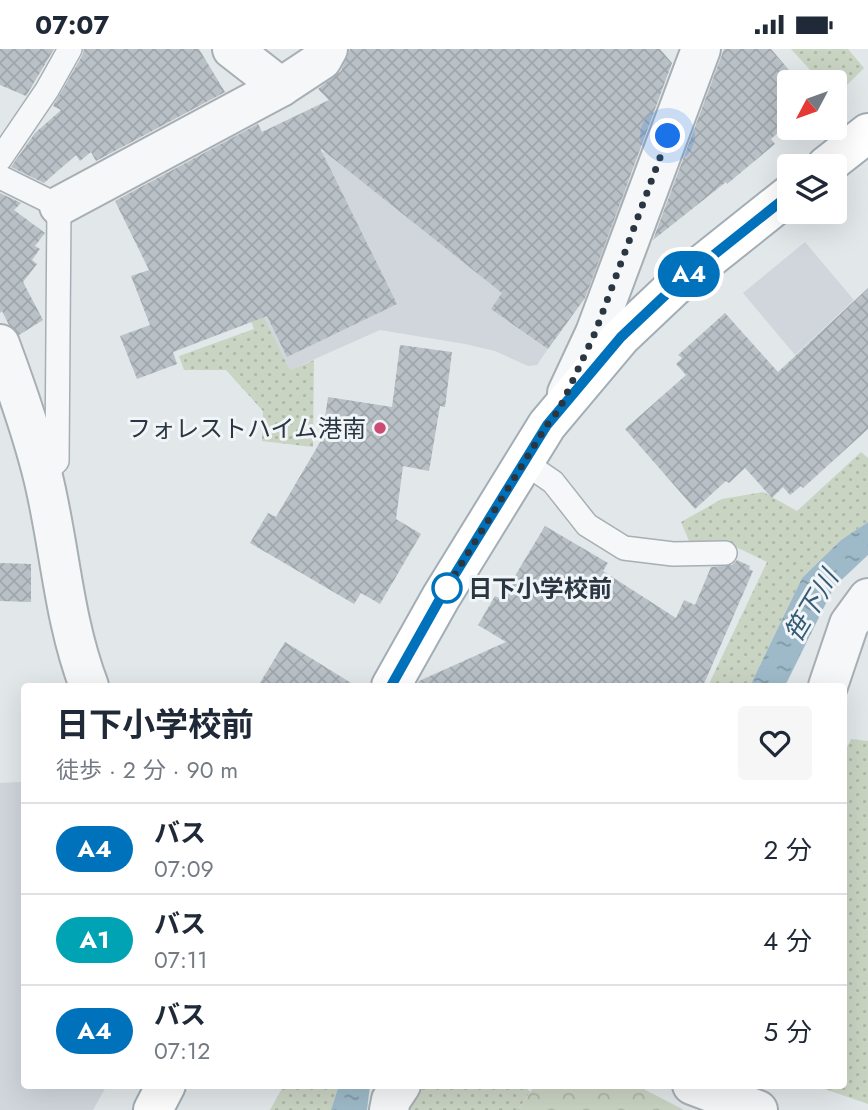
<!DOCTYPE html>
<html lang="ja">
<meta charset="utf-8">
<style>
:root{--surface:#fff;--page:#f6f6f7;--text:#1f2937;--muted:#747a83;--line:#e0e1e3}
body{margin:0;font-family:Jost,"Noto Sans JP",sans-serif;background:var(--page);color:var(--text);height:100vh;display:flex;flex-direction:column;font-size:26px;white-space:nowrap}
*{box-sizing:border-box;margin:0}
p{font-size:23px;color:var(--muted)}
.icon{flex:none;width:38px;height:38px;fill:none;stroke:currentColor;stroke-width:2;stroke-linecap:round;stroke-linejoin:round}
.map{position:relative;flex:1;overflow:hidden}
.details{position:absolute;left:21px;top:634px;width:826px;height:406px;display:flex;flex-direction:column;background:var(--surface);border-radius:7px;box-shadow:0 7px 28px #0002}
.details>*{flex:none}
.badge{padding:0 14px;border-radius:23px;font-size:24px;line-height:46px}
.needle{width:46px;rotate:229deg}
.fabs{position:absolute;left:777px;top:21px;display:grid;gap:14px}
.fabs a{display:grid;place-items:center;width:70px;height:70px;border-radius:7px;background:var(--surface);box-shadow:0 7px 28px #0002;font-size:35px}
.you{position:absolute;width:35px;height:35px;margin:-18px;border:5px solid #fff;border-radius:50%;background:#1a73e8;box-shadow:0 0 0 10px #1a73e833}
.map>.badge{position:absolute;translate:-50% -50%;box-shadow:0 0 0 4px #fff}
.round{display:grid;place-items:center;flex:none;width:74px;height:74px;border-radius:7px;background:var(--page)}
.head{display:flex;align-items:center;justify-content:space-between;height:119px;padding:0 35px}
h1{font-size:33px;font-weight:700;line-height:52px}
ul{padding:0;list-style:none}
li{display:flex;align-items:center;gap:21px;height:91px;padding:0 35px;border-top:2px solid var(--line)}
li div{flex:1}
li b{display:block;font-size:26px}
li em{font-style:normal}
li .badge{min-width:77px;font-weight:700;text-align:center}
.status{display:flex;justify-content:space-between;align-items:center;height:49px;padding:0 35px;background:var(--surface);direction:ltr}
.status svg{height:19px;fill:currentColor}
.map>svg:first-child{display:block}
</style>
<div class="status"><b>07:07</b><svg viewBox="0 0 49 12"><path d="M0 12V9h3v3zM5 12V6h3v6zM10 12V3h3v9zM15 12V0h3v12zM26 1h20v11H26zM47 4h2v5h-2z"/></svg></div>
<div class="map">
<svg width="868" height="1061" viewBox="0 0 868 1061">
<defs>
<pattern id="grass-dots" width="8" height="8" patternUnits="userSpaceOnUse" patternTransform="scale(1.75)"><rect width="8" height="8" fill="#cad4c3"/><path d="M2 2h.1M6 6h.1" fill="none" stroke="#aeb7a9" stroke-width="1.8" stroke-linecap="round"/></pattern>
<pattern id="forest-crowns" width="20" height="18" patternUnits="userSpaceOnUse" patternTransform="scale(1.75)"><rect width="20" height="18" fill="#cad4c3"/><path d="M2 6a3 3 0 1 1 6 0M12 15a3 3 0 1 1 6 0" fill="none" stroke="#aeb7a9"/></pattern>
<pattern id="water-ripples" width="26" height="14" patternUnits="userSpaceOnUse" patternTransform="scale(1.75)"><rect width="26" height="14" fill="#9ebac9"/><path d="M2 4q2-2 4 0t4 0M15 11q2-2 4 0t4 0" fill="none" stroke="#8198a5"/></pattern>
<pattern id="building-cross-hatch" width="8" height="8" patternUnits="userSpaceOnUse" patternTransform="scale(1.75)"><rect width="8" height="8" fill="#b9c1c7"/><path d="M0 0l8 8M0 8l8-8" fill="none" stroke="#9fa6ac"/></pattern>
</defs>
<rect width="100%" height="100%" fill="#e2e7ea"/>
<g fill="#d0d6dc">
<path d="M519 0 631 137 589 239 537 316 528 317 495 302 465 295 380 281 290 321 211 167 368 78Z"/>
<path d="M805 193 854 251 795 306 743 244Z"/>
<path d="M21 733 24 735V1036H107L93 1061H0V734Z"/>
</g>
<g fill="url(#grass-dots)">
<path d="M791 0H848L864 19 835 48V33H821Z"/>
<path d="M262 265 290 321 314 311 313 398 262 392 263 362 226 321H184L179 307 254 280 251 272Z"/>
<path d="M861 403 868 409V473L841 491 802 529 750 637H708L767 513 730 495 692 499 681 473 722 450 763 443 797 462Z"/>
<path d="M851 690 868 692V1055L813 1036H844V704Z"/>
<path d="M284 1036H339L331 1061H270Z"/>
<path d="M415 1036H524L530 1043 518 1061H409Z"/>
</g>
<path fill="url(#forest-crowns)" d="M535 1036H636L684 1061H518Z"/>
<g fill="url(#water-ripples)">
<path d="M868 473V506L834 538 785 637H750L802 529 841 491Z"/>
<path d="M339 1036H370L367 1061H331Z"/>
</g>
<g fill="url(#building-cross-hatch)">
<path d="M0 0H54L26 47 0 36Z"/>
<path d="M84 0H199L225 43 96 112 91 103 80 112 76 106 44 134 11 118 35 84 61 61 53 57 82 7Z"/>
<path d="M350 0H660L672 14 585 249 548 300 491 260 502 244 320 99 397 255 287 308 267 267 173 303 177 315 137 330 120 287 150 276 131 227 149 221 115 152 258 75 262 83 329 51 318 40 341 22Z"/>
<path d="M724 0H771L789 21V74L771 90 775 95 727 135 726 133 653 191Z"/>
<path d="M0 144 21 154 14 161 45 184 35 197 40 200 32 211 37 215 23 233 43 271 19 286 9 276 2 262 0 264Z"/>
<path d="M868 239V380L803 439 801 437 790 446 783 438 772 449 745 419 729 434 726 432 695 460 625 380 686 326 676 315 682 309 678 306 725 264 778 323Z"/>
<path d="M400 296 452 303 445 358 440 357 429 422 403 417 396 470 421 485 380 555 361 544 354 555 250 494 268 464 276 468 322 390 328 348 392 358Z"/>
<path d="M545 477 608 514 603 522 676 569 684 551 695 556 711 518 732 516 737 511 750 517 749 520 753 522 703 637H416L419 632 506 593 478 576 495 547 501 550Z"/>
<path d="M0 514 31 515V553L0 552Z"/>
<path d="M285 593 356 637H258Z"/>
</g>
<g fill="none" stroke-linecap="round" stroke-linejoin="round">
<defs>
<g id="lane">
<path d="M0 110 47 41 70 0"/>
<path d="M0 128 59 157 57 412 43 426"/>
<path d="M524 413 553 433 587 476 624 499 673 505 725 504"/>
</g>
<g id="street">
<path d="M232 0 281 38"/>
<path d="M59 157 281 38 322 11 328 0"/>
<path d="M0 295C16 338 32 383 43 428 60 497 63 569 89 637"/>
<path d="M567 344 595 284 701 0"/>
<path d="M828 637 849 575 868 549"/>
<path d="M692 1036 758 1061"/>
<path d="M389 1061 391 1051 401 1036"/>
</g>
<g id="primary">
<path d="M826 117 868 84"/>
<path d="M391 637 441 548 547 376 621 288 676 236 789 146"/>
<path d="M153 1061 166 1036"/>
</g>
</defs>
<use href="#lane" stroke="#a7afb4" stroke-width="26"/>
<use href="#street" stroke="#a7afb4" stroke-width="42"/>
<use href="#primary" stroke="#a2adb6" stroke-width="42"/>
<use href="#lane" stroke="#f5f7f8" stroke-width="23"/>
<use href="#street" stroke="#f5f7f8" stroke-width="38"/>
<use href="#primary" stroke="#fff" stroke-width="38"/>
</g>
<g fill="none" stroke-linecap="round" stroke-linejoin="round">
<defs>
<path id="line" d="M391 637 441 548 547 376 621 288 676 236 789 146"/>
</defs>
<use href="#line" stroke="#fff" stroke-width="16"/>
<use href="#line" stroke="#0072bc" stroke-width="10"/>
<path stroke="#2a3742" stroke-width="7" stroke-dasharray="0 12.6" d="M447 539 441 548 547 376 559 361 595 284 668 87"/>
</g>
<circle fill="#cc4a73" stroke="#f2f5f8" stroke-width="2.5" cx="380" cy="379" r="7"/>
<circle fill="#fff" stroke="#0072bc" stroke-width="3.5" cx="447" cy="539" r="14"/>
<g text-anchor="middle" dominant-baseline="central" stroke-width="6" stroke-linejoin="round" paint-order="stroke">
<g font-size="24" fill="#2a3742" stroke="#f2f5f8" text-anchor="end">
<text x="366" y="379">フォレストハイム港南</text>
</g>
<g font-size="24" font-weight="bold" fill="#2a3742" stroke="#f2f5f8" text-anchor="start">
<text x="468" y="539">日下小学校前</text>
</g>
<g font-size="26" font-style="italic" fill="#355c75" stroke="#f2f5f8">
<text transform="translate(811 557) rotate(-59)">笹下川</text>
</g>
</g>
</svg>
<div class="fabs">
<a><svg class="needle" viewBox="-14 -14 28 28"><path d="M0-13l5 13h-10z" fill="#e53935"/><path d="M0 13l5-13h-10z" fill="#747a83"/></svg></a>
<a><svg class="icon" aria-label="layers" viewBox="0 0 24 24"><path d="M12 4l9 5-9 5-9-5zM3 14l9 5 9-5"/></svg></a>
</div>
<div class="you" style="left:668px;top:87px"></div>
<b class="badge" style="left:689px;top:225px;background:#0072bc;color:#fff">A4</b>
<section class="details">
<div class="head"><div><h1>日下小学校前</h1><p>徒歩 · 2 分 · 90 m</p></div><a class="round"><svg class="icon" aria-label="heart" viewBox="0 0 24 24"><path d="M12 20l-8-8c-3-5 5-10 8-4 3-6 11-1 8 4z"/></svg></a></div>
<ul>
<li><span class="badge" style="background:#0072bc;color:#fff">A4</span><div><b>バス</b><p>07:09</p></div><em>2 分</em></li>
<li><span class="badge" style="background:#00a3b4;color:#fff">A1</span><div><b>バス</b><p>07:11</p></div><em>4 分</em></li>
<li><span class="badge" style="background:#0072bc;color:#fff">A4</span><div><b>バス</b><p>07:12</p></div><em>5 分</em></li>
</ul>
</section>
</div>
